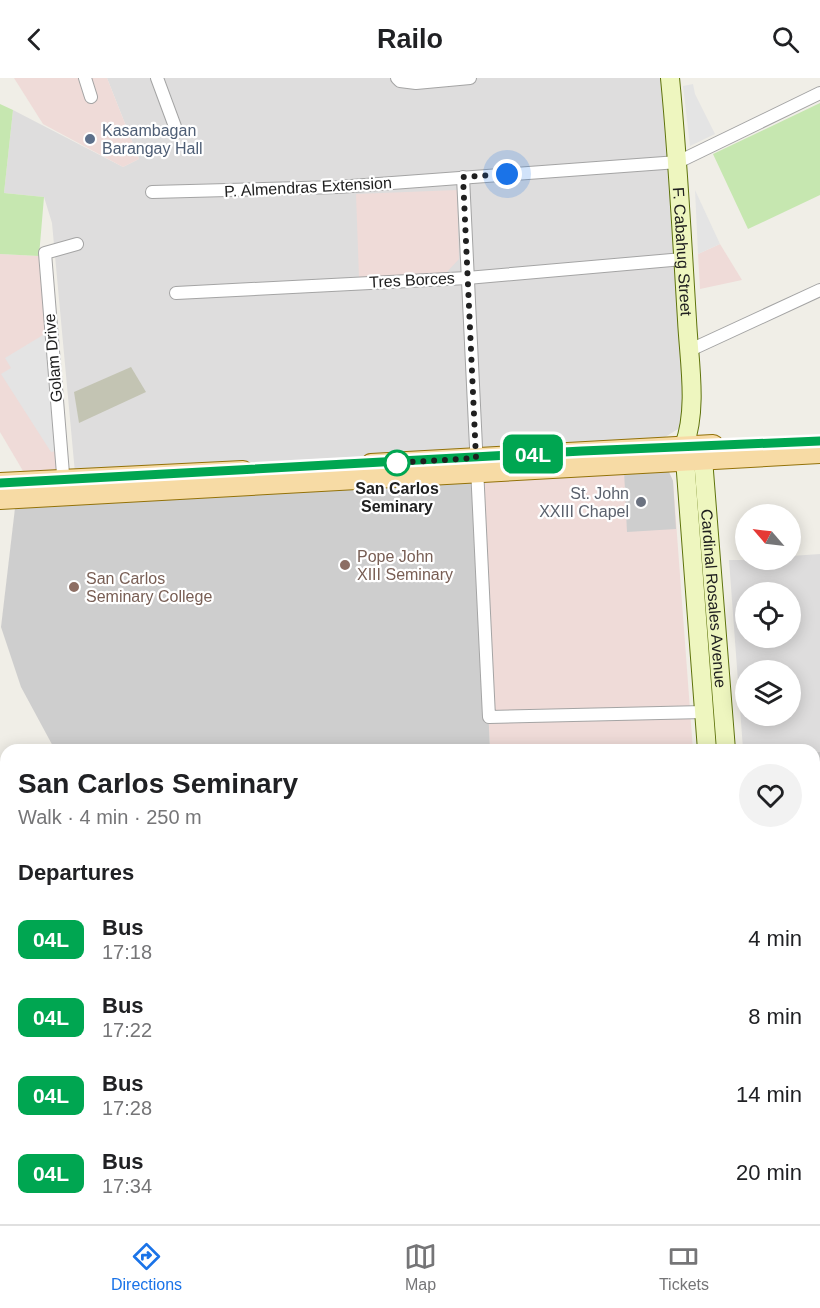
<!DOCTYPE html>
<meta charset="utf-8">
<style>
:root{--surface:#fff;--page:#f2f2f2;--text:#202124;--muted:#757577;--line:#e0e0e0;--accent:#1a73e8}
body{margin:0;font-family:Arial,sans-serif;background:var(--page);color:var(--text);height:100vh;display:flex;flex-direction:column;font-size:22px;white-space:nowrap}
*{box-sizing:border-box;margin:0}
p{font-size:20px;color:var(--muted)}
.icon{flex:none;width:33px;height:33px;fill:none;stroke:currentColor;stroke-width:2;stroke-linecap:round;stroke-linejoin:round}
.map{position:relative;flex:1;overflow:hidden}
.side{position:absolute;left:0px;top:666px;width:820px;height:480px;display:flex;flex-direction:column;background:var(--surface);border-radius:18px 18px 0 0;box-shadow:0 3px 15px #0003}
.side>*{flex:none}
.badge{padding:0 12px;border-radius:9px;font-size:21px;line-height:39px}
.needle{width:39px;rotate:298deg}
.controls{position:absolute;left:735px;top:426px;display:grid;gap:12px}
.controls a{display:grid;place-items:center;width:66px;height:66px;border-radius:50%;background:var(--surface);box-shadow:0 3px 15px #0003;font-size:30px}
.you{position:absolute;width:30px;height:30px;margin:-15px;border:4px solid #fff;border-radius:50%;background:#1a73e8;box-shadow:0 0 0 9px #1a73e833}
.map>.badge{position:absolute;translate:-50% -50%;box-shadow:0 0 0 3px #fff}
h2{padding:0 18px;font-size:22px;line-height:54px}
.round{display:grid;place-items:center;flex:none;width:63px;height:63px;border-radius:32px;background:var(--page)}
.head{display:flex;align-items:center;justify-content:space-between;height:102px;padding:0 18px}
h1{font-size:28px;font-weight:600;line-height:45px}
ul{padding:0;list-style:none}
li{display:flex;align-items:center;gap:18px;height:78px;padding:0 18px}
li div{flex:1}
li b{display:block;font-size:22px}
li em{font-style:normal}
li .badge{min-width:66px;font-weight:700;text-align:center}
header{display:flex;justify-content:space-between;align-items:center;height:78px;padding:0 18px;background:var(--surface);font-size:27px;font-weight:600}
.tabs{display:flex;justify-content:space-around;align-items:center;height:84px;border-top:2px solid var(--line);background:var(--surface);font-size:16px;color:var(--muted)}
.tabs a{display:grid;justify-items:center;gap:3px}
.tabs .on{color:var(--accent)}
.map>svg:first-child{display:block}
</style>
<header><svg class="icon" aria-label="back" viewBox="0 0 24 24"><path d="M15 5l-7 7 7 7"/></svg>Railo<svg class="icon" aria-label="search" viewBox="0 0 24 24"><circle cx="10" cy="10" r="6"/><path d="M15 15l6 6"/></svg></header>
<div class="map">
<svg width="820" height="1146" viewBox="0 0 820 1146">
<rect width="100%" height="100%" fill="#f0eee7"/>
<g fill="#dedddd" fill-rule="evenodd">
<path d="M107 0H670L686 346 662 361 75 395 52 145 44 119 4 115 13 32 123 89 139 81Z"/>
<path d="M820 476V674L743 671 729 482H790L791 478ZM746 514H790V560H746ZM746 592H790V638H746Z"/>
<path d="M6 718V1140H188L183 1146H0V722Z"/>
</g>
<g fill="#efdbd8">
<path d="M14 0H107L139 81 123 89 43 46Z"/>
<path d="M457 112 459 181 446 195 359 199 356 116Z"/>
<path d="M720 166 742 202 700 211 698 176Z"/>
<path d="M0 176 39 178 45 218 60 394 26 398 0 354Z"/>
<path d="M669 394 673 403 693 672H490L478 400Z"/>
<path d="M820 902V1146H184L188 1140H814V904Z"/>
</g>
<g fill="#cecece">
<path d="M661 390 669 394 673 403 676 451 627 454 624 392Z"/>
<path d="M478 400 490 672H55L21 609 1 549 15 430Z"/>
<path d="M815 674H820V742L815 740Z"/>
</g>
<g fill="#c3c4b3">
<path d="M131 289 146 314 79 345 74 314Z"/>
<path d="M730 1140H810L797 1146H732Z"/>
</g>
<g fill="#c6e7b0">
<path d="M820 25V117L748 151 713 76Z"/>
<path d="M0 26 13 32 4 115 44 119 39 178 0 176Z"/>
<path d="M340 1140H486L473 1146H343Z"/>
</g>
<g fill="#e4e4e4">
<path d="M693 6 695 16 715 56 690 68 683 8Z"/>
<path d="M695 112 720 166 698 176Z"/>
<path d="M48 254 58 373 51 374 1 296 11 290 5 280Z"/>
</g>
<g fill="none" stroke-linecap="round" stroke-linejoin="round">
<defs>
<g id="minor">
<path d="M85 0 91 19"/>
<path d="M157 0 177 54"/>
<path d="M397 0 400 3 416 5 470 0"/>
<path d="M463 99 489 639 704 634"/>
<path d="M152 114 338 109 678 84 820 15"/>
<path d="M176 215 467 200 683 181"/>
<path d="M688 273 820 212"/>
<path d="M64 408 45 175 77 166"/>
<path d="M814 748 820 750"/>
<path d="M0 1069 6 1065"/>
</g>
<g id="tertiary">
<path d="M814 1030 820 1028"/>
<path d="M504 1146 516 1140"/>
<path d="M551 1146 563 1140"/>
</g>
<g id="secondary">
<path id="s1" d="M670 0C678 81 682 161 687 242 689 283 698 330 684 368L707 672"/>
<path id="s2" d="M702 368 726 672"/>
<path d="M814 999 820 1013"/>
<path d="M814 1050 820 1063"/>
</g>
<g id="primary">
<path d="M371 386 713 367"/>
<path d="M0 405 243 393"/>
<path d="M0 421 820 375"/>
</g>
</defs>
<use href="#minor" stroke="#a4a4a4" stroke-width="14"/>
<use href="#tertiary" stroke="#a4a4a4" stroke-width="19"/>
<use href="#secondary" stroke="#5e730b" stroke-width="20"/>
<use href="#primary" stroke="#937209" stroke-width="22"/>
<use href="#minor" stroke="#fff" stroke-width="12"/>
<use href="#tertiary" stroke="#fff" stroke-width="16"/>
<use href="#secondary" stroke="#eef6bf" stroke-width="18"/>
<use href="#primary" stroke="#f7dba5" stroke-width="20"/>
</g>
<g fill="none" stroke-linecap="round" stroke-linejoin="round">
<defs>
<path id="line" d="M0 405 582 373 820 363"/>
</defs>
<use href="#line" stroke="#fff" stroke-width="14"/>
<use href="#line" stroke="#00a651" stroke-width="9"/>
<path stroke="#202020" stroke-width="6" stroke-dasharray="0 10.8" d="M397 385H394L476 380 463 99 507 96"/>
</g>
<circle fill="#5c6f8a" stroke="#fff" stroke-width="2" cx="90" cy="61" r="6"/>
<circle fill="#fff" stroke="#00a651" stroke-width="3" cx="397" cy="385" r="12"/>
<circle fill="#6b7280" stroke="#fff" stroke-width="2" cx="641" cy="424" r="6"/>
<g fill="#8d6e63" stroke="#fff" stroke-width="2">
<circle cx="345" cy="487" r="6"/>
<circle cx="74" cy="509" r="6"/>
</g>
<g text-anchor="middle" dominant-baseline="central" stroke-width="4.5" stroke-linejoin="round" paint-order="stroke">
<g font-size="16" fill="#4e5e75" stroke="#fff" text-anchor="start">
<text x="102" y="52">Kasambagan<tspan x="102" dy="18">Barangay Hall</tspan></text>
</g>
<g font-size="16" fill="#202020" stroke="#fff">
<text transform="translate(308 109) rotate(-3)">P. Almendras Extension</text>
<text stroke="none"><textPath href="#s1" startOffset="174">F. Cabahug Street</textPath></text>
<text transform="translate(412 202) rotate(-3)">Tres Borces</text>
<text transform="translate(53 280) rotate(-95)">Golam Drive</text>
<text stroke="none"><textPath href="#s2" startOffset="153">Cardinal Rosales Avenue</textPath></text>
</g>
<g font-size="16" font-weight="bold" fill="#202020" stroke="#fff">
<text x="397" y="410">San Carlos<tspan x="397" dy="18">Seminary</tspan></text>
</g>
<g font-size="16" fill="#5b616d" stroke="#fff" text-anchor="end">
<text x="629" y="415">St. John<tspan x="629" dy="18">XXIII Chapel</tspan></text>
</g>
<g font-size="16" fill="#785e54" stroke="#fff" text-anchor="start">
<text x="357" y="478">Pope John<tspan x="357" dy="18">XIII Seminary</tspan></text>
<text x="86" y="500">San Carlos<tspan x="86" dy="18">Seminary College</tspan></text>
</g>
</g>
</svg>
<div class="controls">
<a><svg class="needle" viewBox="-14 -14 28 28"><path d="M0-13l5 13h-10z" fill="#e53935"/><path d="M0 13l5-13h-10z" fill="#757577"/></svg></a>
<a><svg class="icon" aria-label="locate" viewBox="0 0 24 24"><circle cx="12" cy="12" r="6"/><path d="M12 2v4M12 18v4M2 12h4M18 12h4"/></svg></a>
<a><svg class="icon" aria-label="layers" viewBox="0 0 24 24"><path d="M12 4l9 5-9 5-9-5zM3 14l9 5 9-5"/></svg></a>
</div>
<div class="you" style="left:507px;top:96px"></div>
<b class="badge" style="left:533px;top:376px;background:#00a651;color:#fff">04L</b>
<section class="side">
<div class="head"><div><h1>San Carlos Seminary</h1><p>Walk · 4 min · 250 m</p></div><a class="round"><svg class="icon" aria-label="heart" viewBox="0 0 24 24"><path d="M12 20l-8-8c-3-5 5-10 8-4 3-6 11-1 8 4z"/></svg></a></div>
<h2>Departures</h2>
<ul>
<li><span class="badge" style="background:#00a651;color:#fff">04L</span><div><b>Bus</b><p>17:18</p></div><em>4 min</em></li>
<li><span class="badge" style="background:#00a651;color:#fff">04L</span><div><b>Bus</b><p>17:22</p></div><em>8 min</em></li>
<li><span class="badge" style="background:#00a651;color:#fff">04L</span><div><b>Bus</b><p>17:28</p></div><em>14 min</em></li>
<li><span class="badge" style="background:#00a651;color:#fff">04L</span><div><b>Bus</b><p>17:34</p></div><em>20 min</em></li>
</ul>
</section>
</div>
<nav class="tabs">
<a class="on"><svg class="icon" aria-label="directions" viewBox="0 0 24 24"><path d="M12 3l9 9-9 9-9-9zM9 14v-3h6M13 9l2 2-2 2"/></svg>Directions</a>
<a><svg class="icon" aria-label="map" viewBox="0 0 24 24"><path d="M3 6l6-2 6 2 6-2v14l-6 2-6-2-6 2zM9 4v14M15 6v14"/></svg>Map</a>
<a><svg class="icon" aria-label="tickets" viewBox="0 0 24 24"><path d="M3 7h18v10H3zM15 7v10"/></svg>Tickets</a>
</nav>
